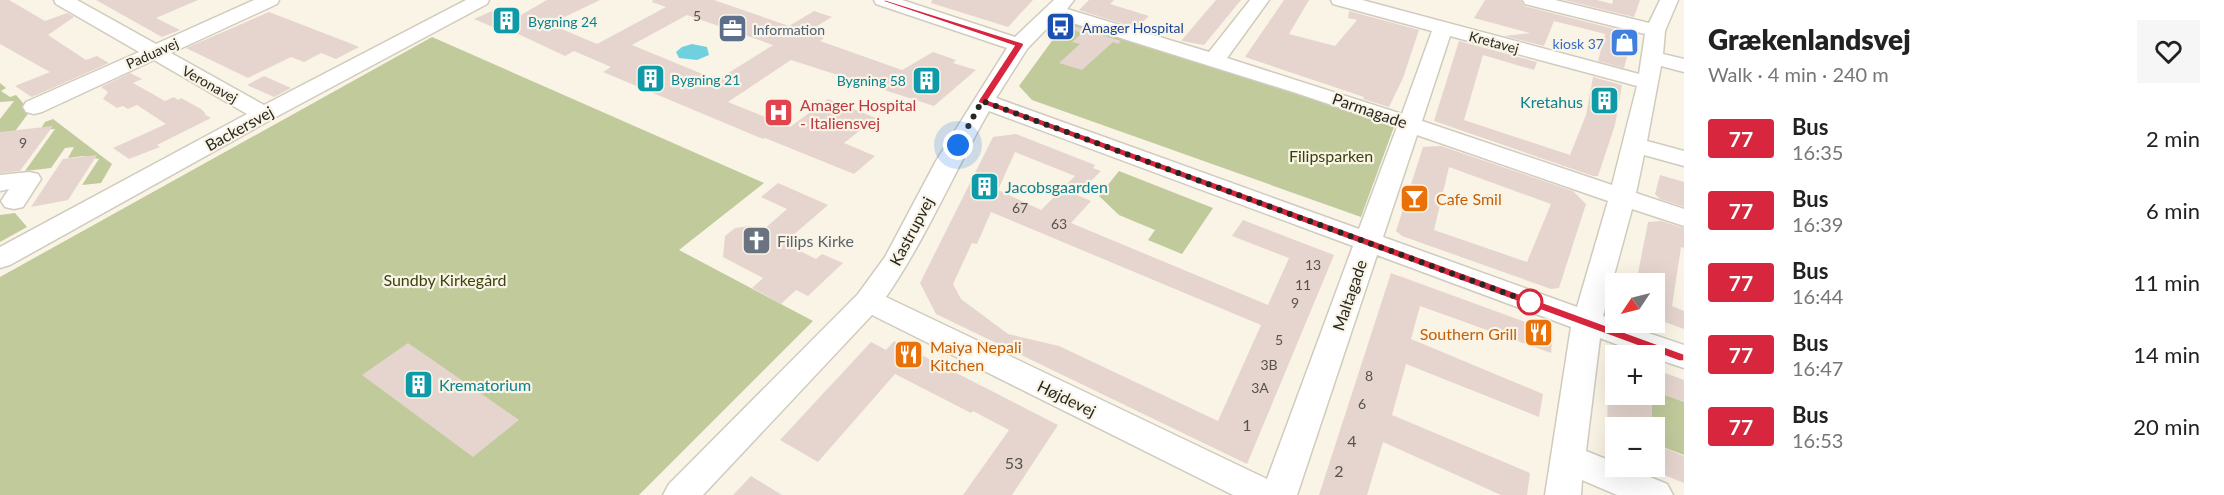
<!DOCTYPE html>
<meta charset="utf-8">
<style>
:root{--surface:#fff;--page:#f6f6f6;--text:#222;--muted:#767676}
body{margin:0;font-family:Lato,sans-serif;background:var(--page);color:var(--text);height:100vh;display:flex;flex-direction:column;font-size:22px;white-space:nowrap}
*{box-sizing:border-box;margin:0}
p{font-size:20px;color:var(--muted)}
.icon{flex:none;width:33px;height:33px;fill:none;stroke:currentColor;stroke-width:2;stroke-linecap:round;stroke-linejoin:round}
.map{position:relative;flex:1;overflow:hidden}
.sheet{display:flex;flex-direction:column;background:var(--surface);width:540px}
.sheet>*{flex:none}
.badge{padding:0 12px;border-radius:4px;font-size:21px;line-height:39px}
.needle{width:39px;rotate:235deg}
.tools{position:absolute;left:1605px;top:273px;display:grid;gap:12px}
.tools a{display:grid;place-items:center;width:60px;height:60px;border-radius:0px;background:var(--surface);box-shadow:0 6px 24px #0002;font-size:30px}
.you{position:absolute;width:30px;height:30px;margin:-15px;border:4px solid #fff;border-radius:50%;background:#1a73e8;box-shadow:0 0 0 9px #1a73e833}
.map>.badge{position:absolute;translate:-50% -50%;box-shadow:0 0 0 3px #fff}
.round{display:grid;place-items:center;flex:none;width:63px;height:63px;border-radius:0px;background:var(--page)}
.overview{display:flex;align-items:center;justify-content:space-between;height:102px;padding:0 24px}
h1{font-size:28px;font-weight:800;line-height:45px}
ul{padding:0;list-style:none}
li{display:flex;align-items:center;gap:18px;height:72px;padding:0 24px}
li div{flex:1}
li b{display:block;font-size:22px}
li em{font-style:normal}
li .badge{min-width:66px;font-weight:700;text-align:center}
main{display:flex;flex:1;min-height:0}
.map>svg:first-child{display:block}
</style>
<main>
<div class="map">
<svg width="1684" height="495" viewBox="0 0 1684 495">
<rect width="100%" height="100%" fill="#f9f4e5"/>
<g fill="#c0ca9b">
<path d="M1072 21 1395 124 1361 217 1032 100 1019 86 1054 38Z"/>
<path d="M432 37 764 183 679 250 813 321 639 495H0V277Z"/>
<path d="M0 83 6 88 1 91 10 97 16 95 30 111 7 142 0 143V119L14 101 0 102Z"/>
<path d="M53 119 112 164 101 183 82 185 99 159 83 156 68 158 74 147 65 148 51 168 25 171 55 129 40 130 45 122Z"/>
<path d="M1119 171 1213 208 1182 254 1148 240 1155 230 1119 215 1099 196Z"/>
<path d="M15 213 27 227 0 242V215Z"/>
<path d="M1655 391 1684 402V455L1655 444 1654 428H1651L1652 395 1654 394Z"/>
</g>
<path fill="#70d1de" d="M692 44 707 47 709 55 697 60 679 58 676 52 682 47Z"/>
<g fill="#e6d5cf" fill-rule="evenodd">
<path d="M0 0H9L45 21 67 13 74 17 48 35 86 60 97 56 109 63 32 97 30 96 15 86 50 72 0 44Z"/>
<path d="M96 0H198L156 18 180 30 162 37Z"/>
<path d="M547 0H600L550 24 597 44 666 7 652 2 653 0H714L789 26 814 11 832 17 807 32 824 38 820 41 902 70 933 52 956 60 953 63 976 70 934 106 791 60 728 102 790 127 828 99 876 118 844 143 875 156 854 174 765 138 763 139 603 72 611 67 574 51 565 56 516 33 512 35 474 19 501 7 521 15ZM687 15 773 45 717 80 632 45Z"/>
<path d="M932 0H1033L1008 27 931 3Z"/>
<path d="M1089 0H1114L1110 4 1149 16 1136 28 1079 10Z"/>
<path d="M1216 0H1241L1204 45 1181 41Z"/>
<path d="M1284 0H1309L1289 34 1335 46 1357 20 1348 18 1349 11 1419 30 1403 78 1389 107 1363 99 1364 97 1245 57Z"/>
<path d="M1485 0H1521L1524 6 1630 33 1633 35 1624 68 1598 61 1605 34 1554 21 1544 46 1504 36 1530 33 1474 18Z"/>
<path d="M1564 0H1597L1612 4 1613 0H1640L1634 17Z"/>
<path d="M269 12 352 44 359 47 336 59 321 53 304 62 291 57 248 78 186 48Z"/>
<path d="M1074 26 1121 41 1118 44 1113 42 1082 70 1059 63 1080 44 1072 42 1082 33 1070 29Z"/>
<path d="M1459 41 1537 62 1534 70 1483 55 1464 120 1570 155 1586 115 1593 77 1622 85 1615 125 1598 176H1593L1434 121Z"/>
<path d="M130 73 142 79 133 83 165 101 174 97 178 100 181 98 201 109 206 114H204L211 118 157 145 160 147 129 159 113 148 166 124 137 105 128 109 123 106 117 108 103 99 108 92 101 87Z"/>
<path d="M264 76 291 88 274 97 247 85Z"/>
<path d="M53 126 20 171 0 173V132Z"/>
<path d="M1016 134 1095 165 1093 168 1101 171 1077 195 1091 201 1071 223 1268 305 1289 258 1232 236 1243 220 1334 255 1247 464 936 314 920 283 993 137ZM1015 152 1075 176 1041 210 998 190ZM991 212 1261 325 1218 421 1059 346 1008 334 961 299 953 284 972 243 977 244Z"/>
<path d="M1441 146 1573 191 1586 204 1559 288 1551 289 1402 236 1396 231 1423 147ZM1449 167 1551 204 1527 262 1434 230Z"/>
<path d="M97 155 68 200 31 207 63 159Z"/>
<path d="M1660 175 1684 182V207L1660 199 1655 194Z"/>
<path d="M778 183 828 205 784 243 816 259 822 254 843 263 808 296 796 290 781 304 752 288 763 278 723 257 725 236 735 228 750 226 761 232 787 209 761 197Z"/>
<path d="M1661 221 1684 228V248L1681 247 1672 306 1684 311V329L1654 318V284H1636L1648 222Z"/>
<path d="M1391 273 1553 332 1551 353 1420 306 1411 339 1543 394 1539 417 1406 364 1392 415 1530 473 1527 495H1501L1383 442 1367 495H1319Z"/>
<path d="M894 341 1058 425 1012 495H963L1009 430 973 411 971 413 895 374 818 462 780 440 871 342 886 350Z"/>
<path d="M408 343 476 390 519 420 473 457 362 375Z"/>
<path d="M1654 369 1684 380V402L1654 391Z"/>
<path d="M1608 394H1652L1651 428H1607Z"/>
<path d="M1654 444 1684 456V483L1654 471Z"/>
<path d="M751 476 782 495H733Z"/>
</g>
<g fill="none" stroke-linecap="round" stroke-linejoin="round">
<defs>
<g id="minor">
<path d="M54 0H77L156 44 254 0H279L277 4 171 53 264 105 466 0H489L487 4 272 119 10 265 0 268V247L247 114 154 60 42 112 34 114 26 112 23 107 26 102 139 52 56 4Z"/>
<path d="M874 0H902L1015 37 1054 0H1074L1067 9 1209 52 1250 0H1269L1227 58 1402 114 1432 31 1333 4 1331 0H1362L1639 74 1645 34 1525 4 1523 0H1555L1649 23 1660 0H1678L1665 31 1663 54 1684 59V72L1661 66 1647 141 1684 151V166L1644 155 1636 193 1684 209V226L1632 209 1603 316 1616 320V322L1684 345V368L1654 358V356H1647L1600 338 1586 451 1616 463V466H1623L1667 484 1673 495H1617L1582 480 1581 495H1545L1571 327 1377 255 1297 495H1233L872 315 703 495H663L669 484 858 294 885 257 936 161 1007 48 876 4ZM1057 18 1296 93 1397 127 1359 229 996 98 1027 49ZM1450 36 1637 86 1612 185 1422 121ZM989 111 1353 246 1267 479 886 297C926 239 954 172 989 111ZM1417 135 1608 201 1577 307 1383 237Z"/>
<path d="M29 172 38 174 41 179 23 207 14 209 5 207 1 201 9 189 0 191V175Z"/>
</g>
</defs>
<use href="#minor" stroke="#d0cbbd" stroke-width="3"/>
<use href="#minor" fill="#fff" fill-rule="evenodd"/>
</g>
<path fill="#d7263d" stroke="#fff" stroke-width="1.5" d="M879 0H886L1023 43 1024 45 988 100 1684 354V361H1679L979 103 978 101 1014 46Z"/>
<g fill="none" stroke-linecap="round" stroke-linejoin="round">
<path stroke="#282721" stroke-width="6" stroke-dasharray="0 10.8" d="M958 145 982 101 1530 302"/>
</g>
<defs>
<symbol id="building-square" viewBox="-11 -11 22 22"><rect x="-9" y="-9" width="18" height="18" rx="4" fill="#0f9aa8" stroke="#f9f4e5"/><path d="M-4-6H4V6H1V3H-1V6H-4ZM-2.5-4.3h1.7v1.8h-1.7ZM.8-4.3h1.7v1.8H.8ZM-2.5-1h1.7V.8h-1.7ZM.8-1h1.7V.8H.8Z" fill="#fff"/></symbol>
<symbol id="bus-square" viewBox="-11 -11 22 22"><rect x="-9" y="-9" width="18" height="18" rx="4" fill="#1a4fb4" stroke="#f9f4e5"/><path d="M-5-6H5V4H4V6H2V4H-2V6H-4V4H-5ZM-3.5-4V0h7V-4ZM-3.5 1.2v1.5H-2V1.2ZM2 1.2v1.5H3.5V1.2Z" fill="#fff"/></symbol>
<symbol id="office-square" viewBox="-11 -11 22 22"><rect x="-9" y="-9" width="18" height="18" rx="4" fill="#5c6f8a" stroke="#f9f4e5"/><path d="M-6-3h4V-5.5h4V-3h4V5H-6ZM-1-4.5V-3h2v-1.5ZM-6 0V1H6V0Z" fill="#fff"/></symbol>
<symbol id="shop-square" viewBox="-11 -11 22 22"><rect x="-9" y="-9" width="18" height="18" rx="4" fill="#3f7fe0" stroke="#f9f4e5"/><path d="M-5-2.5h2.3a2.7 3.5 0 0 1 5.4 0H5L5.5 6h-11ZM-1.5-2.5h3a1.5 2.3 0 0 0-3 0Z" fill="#fff"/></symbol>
<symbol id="hospital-square" viewBox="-11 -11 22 22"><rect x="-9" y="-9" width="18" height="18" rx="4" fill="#e0444e" stroke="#f9f4e5"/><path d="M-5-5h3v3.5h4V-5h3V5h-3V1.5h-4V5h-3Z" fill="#fff"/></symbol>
<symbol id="bar-square" viewBox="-11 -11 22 22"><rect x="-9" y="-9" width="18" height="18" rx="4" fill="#e8710a" stroke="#f9f4e5"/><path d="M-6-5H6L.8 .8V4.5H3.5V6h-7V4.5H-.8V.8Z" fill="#fff"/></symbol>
<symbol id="church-square" viewBox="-11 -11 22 22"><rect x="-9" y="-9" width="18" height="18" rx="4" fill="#6b7280" stroke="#f9f4e5"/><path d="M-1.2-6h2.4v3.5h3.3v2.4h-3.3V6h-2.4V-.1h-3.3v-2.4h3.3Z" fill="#fff"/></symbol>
<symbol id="restaurant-square" viewBox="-11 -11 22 22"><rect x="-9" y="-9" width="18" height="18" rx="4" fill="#e8710a" stroke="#f9f4e5"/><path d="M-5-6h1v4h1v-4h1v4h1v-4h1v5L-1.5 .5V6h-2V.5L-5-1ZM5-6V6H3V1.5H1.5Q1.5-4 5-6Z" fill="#fff"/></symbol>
</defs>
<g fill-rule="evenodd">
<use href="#building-square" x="490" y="4" width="33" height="33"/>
<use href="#bus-square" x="1044" y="10" width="33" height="33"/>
<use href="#office-square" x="716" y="12" width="33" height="33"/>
<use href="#shop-square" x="1608" y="26" width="33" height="33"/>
<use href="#building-square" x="634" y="62" width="33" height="33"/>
<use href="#building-square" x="910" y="64" width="33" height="33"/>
<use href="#building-square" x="1588" y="84" width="33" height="33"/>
<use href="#hospital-square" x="762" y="96" width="33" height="33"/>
<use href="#building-square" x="968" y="170" width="33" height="33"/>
<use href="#bar-square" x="1398" y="182" width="33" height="33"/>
<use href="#church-square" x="740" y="224" width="33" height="33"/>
<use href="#restaurant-square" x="1522" y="316" width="33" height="33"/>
<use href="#restaurant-square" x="892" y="338" width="33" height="33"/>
<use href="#building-square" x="402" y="368" width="33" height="33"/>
</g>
<circle fill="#fff" stroke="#d7263d" stroke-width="3" cx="1530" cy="302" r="12"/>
<g text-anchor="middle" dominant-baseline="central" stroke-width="4.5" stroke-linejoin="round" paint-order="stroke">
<g font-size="14" fill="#58524c">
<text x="697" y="15">5</text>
<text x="23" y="142">9</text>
<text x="1020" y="207">67</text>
<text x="1059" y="223">63</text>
<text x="1313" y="264">13</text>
<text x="1303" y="284">11</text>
<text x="1295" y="302">9</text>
<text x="1279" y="339">5</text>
<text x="1269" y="364">3B</text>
<text x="1369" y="375">8</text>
<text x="1260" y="387">3A</text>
<text x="1362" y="403">6</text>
</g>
<g font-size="14" fill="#0d838f" stroke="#f9f4e5" text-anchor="start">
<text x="528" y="21">Bygning 24</text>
<text x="671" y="79">Bygning 21</text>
<text x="906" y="80" text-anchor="end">Bygning 58</text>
</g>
<g font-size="14" fill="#164399" stroke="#f9f4e5" text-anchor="start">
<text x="1082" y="27">Amager Hospital</text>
</g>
<g font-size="14" fill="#4e5e75" stroke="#f9f4e5" text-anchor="start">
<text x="753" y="29">Information</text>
</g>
<g font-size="14" fill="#282721" stroke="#f9f4e5">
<text transform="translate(1494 42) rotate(15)">Kretavej</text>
<text transform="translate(152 53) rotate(-24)">Paduavej</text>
<text transform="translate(210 84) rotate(29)">Veronavej</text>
</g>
<g font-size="14" fill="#366cbe" stroke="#f9f4e5" text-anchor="end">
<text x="1604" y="43">kiosk 37</text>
</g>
<g font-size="16" fill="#0d838f" stroke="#f9f4e5" text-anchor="start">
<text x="1583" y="101" text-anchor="end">Kretahus</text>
<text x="1005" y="186">Jacobsgaarden</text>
<text x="439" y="384">Krematorium</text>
</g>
<g font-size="16" fill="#be3a42" stroke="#f9f4e5" text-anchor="start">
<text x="800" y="104">Amager Hospital<tspan x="800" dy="18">- Italiensvej</tspan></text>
</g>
<g font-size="16" fill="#282721" stroke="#f9f4e5">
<text transform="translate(1370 110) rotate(19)">Parmagade</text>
<text transform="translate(239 128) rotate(-29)">Backersvej</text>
<text transform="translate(911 231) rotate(-62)">Kastrupvej</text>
<text transform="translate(1349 295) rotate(-71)">Maltagade</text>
<text transform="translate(1067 398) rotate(26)">Højdevej</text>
</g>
<g font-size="16" fill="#3a420c" stroke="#f9f4e5">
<text x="1331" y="155">Filipsparken</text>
<text x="445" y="279">Sundby Kirkegård</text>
</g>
<g font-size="16" fill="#c56008" stroke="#f9f4e5" text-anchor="start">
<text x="1436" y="198">Cafe Smil</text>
<text x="1517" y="333" text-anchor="end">Southern Grill</text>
<text x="930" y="346">Maiya Nepali<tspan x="930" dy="18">Kitchen</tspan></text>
</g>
<g font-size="16" fill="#5b616d" stroke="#f9f4e5" text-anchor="start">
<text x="777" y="240">Filips Kirke</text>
</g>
<g font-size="16" fill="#58524c">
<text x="1247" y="424">1</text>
<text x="1352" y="440">4</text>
<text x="1014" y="462">53</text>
<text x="1339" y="470">2</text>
</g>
</g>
</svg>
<div class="tools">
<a><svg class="needle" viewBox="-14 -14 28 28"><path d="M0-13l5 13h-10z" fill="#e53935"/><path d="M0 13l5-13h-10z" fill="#767676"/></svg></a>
<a>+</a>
<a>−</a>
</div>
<div class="you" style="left:958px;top:145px"></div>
</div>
<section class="sheet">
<div class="overview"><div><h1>Grækenlandsvej</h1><p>Walk · 4 min · 240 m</p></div><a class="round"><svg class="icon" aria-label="heart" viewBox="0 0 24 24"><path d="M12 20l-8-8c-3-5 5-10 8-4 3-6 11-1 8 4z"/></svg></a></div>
<ul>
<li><span class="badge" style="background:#d7263d;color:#fff">77</span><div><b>Bus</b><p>16:35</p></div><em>2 min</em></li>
<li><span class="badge" style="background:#d7263d;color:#fff">77</span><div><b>Bus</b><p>16:39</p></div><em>6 min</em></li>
<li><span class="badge" style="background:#d7263d;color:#fff">77</span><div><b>Bus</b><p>16:44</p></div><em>11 min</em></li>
<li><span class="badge" style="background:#d7263d;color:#fff">77</span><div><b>Bus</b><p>16:47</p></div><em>14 min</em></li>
<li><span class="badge" style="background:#d7263d;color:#fff">77</span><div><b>Bus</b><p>16:53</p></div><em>20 min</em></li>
</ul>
</section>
</main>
